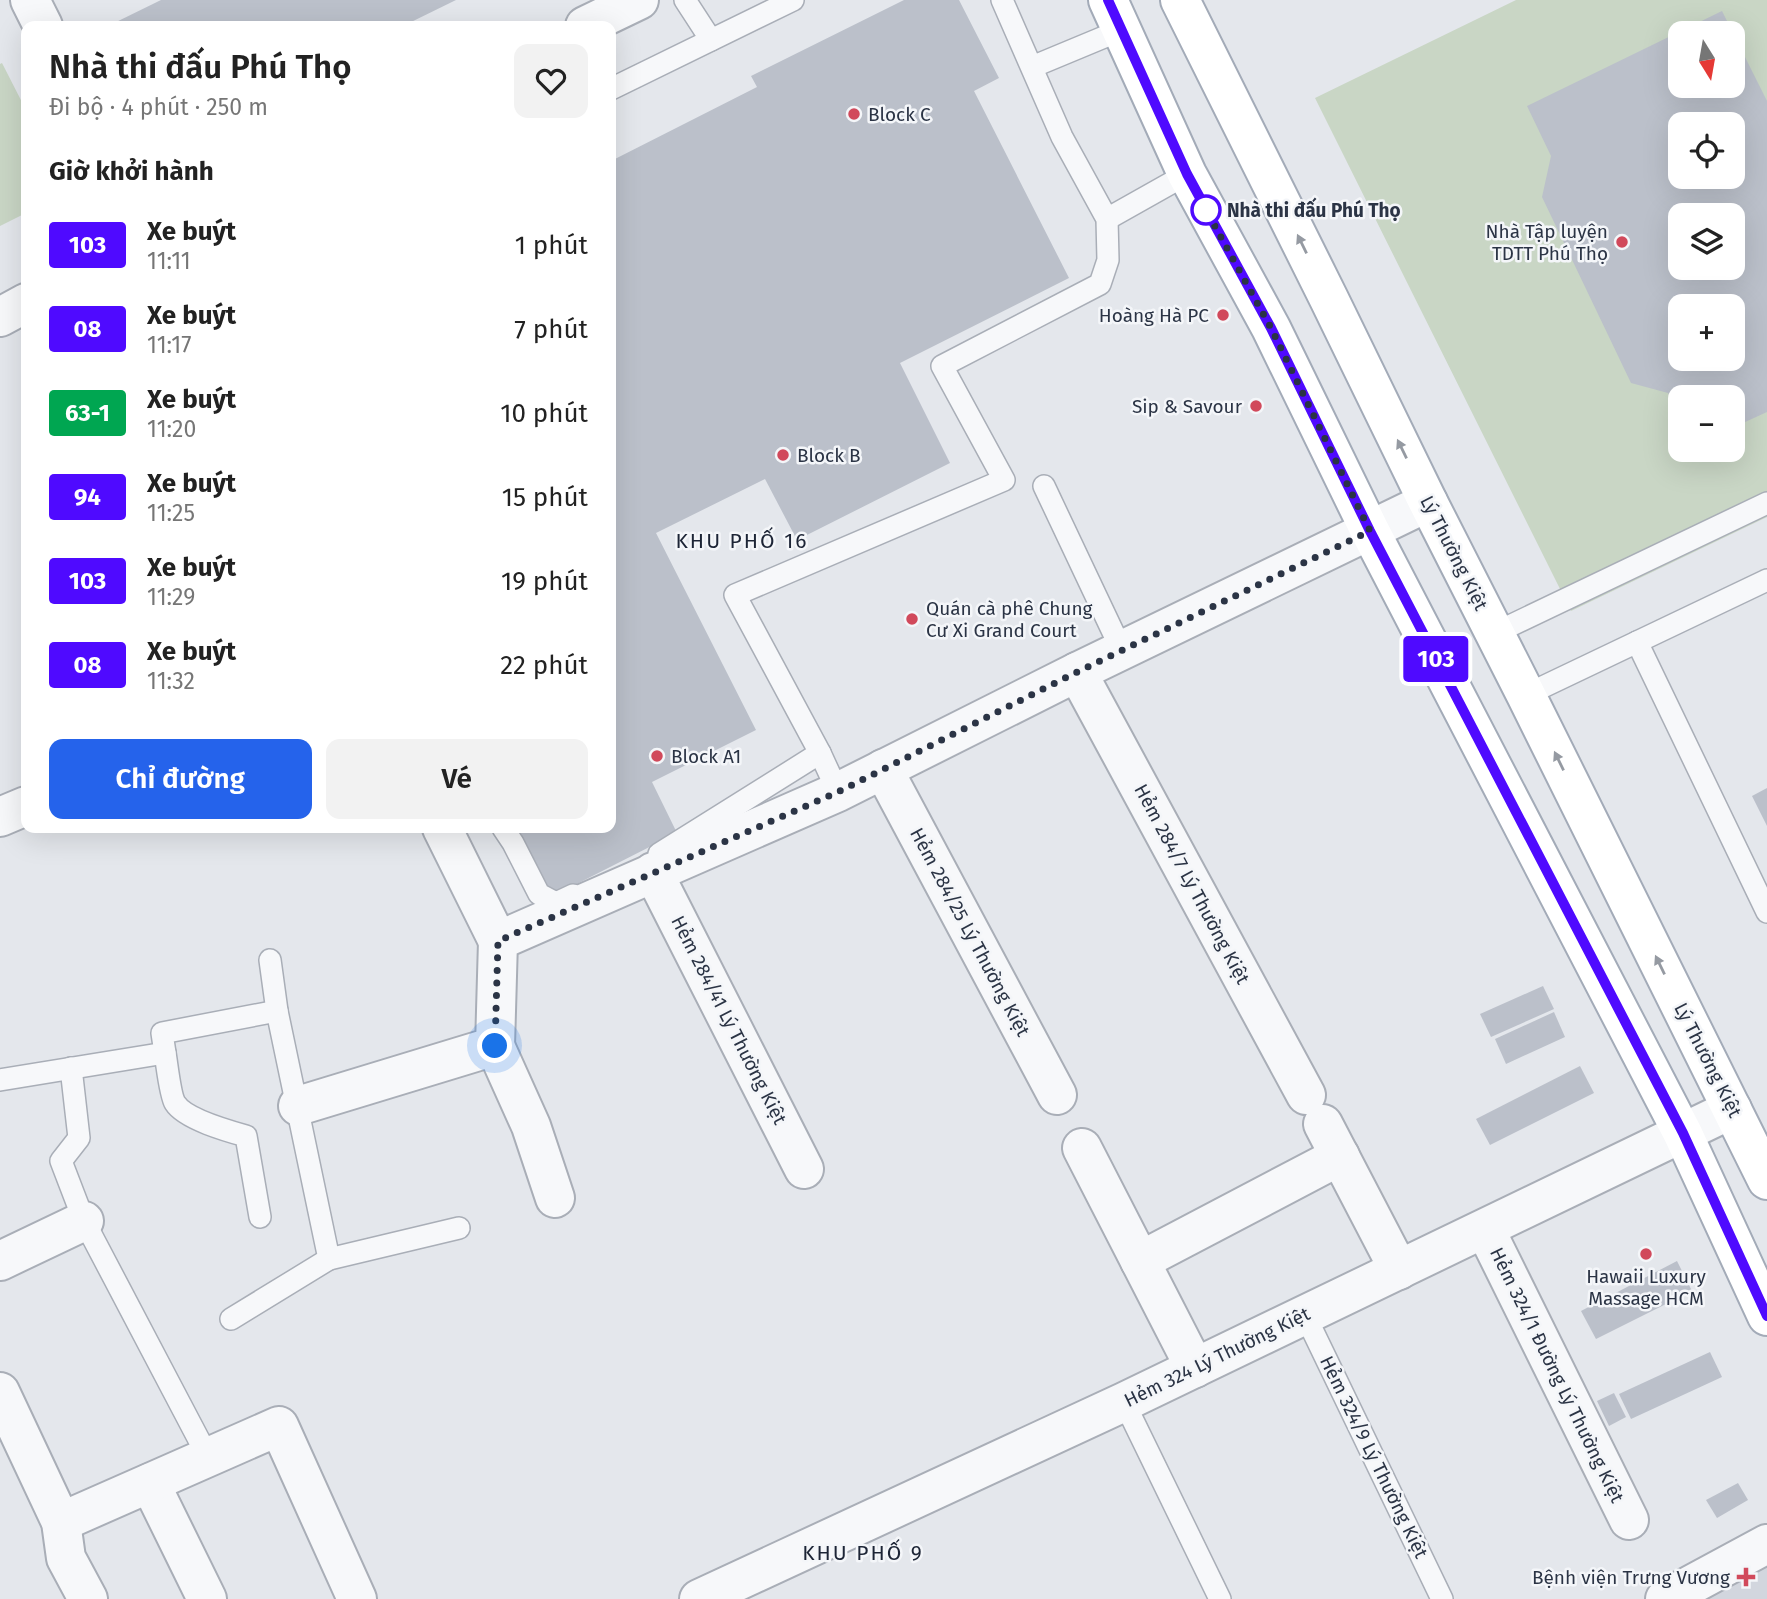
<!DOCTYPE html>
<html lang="vi">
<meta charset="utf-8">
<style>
:root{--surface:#fff;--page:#f2f2f2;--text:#222;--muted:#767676;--accent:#2563eb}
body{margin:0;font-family:"Fira Sans",sans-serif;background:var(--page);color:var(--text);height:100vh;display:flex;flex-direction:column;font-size:26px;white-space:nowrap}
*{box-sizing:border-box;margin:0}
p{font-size:23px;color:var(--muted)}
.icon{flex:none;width:38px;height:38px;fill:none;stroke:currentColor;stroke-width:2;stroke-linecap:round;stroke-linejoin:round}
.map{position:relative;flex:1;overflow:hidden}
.details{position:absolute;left:21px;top:21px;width:595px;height:812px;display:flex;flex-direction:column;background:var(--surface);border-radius:14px;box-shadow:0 7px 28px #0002}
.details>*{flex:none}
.badge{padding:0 14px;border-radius:5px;font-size:24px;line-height:46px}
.needle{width:46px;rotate:169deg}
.buttons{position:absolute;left:1668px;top:21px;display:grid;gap:14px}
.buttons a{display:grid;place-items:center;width:77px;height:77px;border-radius:14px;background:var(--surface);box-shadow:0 7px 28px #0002;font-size:35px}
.you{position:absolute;width:35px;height:35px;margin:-18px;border:5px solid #fff;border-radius:50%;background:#1a73e8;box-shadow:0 0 0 10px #1a73e833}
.map>.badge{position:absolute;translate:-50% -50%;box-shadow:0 0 0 4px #fff}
h2{padding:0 28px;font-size:26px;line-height:63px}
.round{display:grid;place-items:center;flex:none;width:74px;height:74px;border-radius:14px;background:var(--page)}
.overview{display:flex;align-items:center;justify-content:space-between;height:119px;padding:0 28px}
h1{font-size:33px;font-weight:600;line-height:52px}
.button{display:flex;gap:14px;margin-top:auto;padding:14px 28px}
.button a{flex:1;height:80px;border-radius:14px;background:var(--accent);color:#fff;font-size:28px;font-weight:600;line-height:80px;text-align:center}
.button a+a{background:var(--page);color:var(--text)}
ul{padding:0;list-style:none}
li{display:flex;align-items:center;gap:21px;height:84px;padding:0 28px}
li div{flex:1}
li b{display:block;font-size:26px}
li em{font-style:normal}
li .badge{min-width:77px;font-weight:700;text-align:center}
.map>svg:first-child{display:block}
</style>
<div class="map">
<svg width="1767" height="1599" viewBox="0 0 1767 1599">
<rect width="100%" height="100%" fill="#e4e7ec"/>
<path fill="#d2d6de" d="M1767 1554V1599H1682Z"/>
<g fill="#c9d6c5" fill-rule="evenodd">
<path d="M1516 0H1767V517L1571 611 1315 98ZM1680 33H1732V86H1680ZM1680 124H1732V177H1680ZM1680 215H1732V268H1680ZM1680 306H1732V359H1680ZM1680 397H1732V450H1680Z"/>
<path d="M2 63 26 110V213L0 226V64Z"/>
</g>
<g fill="#bbc0ca" fill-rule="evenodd">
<path d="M161 0H456L403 26H108Z"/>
<path d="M904 0H959L999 78 974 91 1069 278 900 363 950 463 797 540 765 479 656 533 756 730 652 782 677 833 553 896 518 828H611V161L757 87 751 76Z"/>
<path d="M1722 11 1767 101V412L1732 428V397H1680V420L1668 393 1631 383 1542 197 1551 156 1527 106ZM1680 33H1732V86H1680ZM1680 124H1732V177H1680ZM1680 215H1732V268H1680ZM1680 306H1732V359H1680Z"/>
<path d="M1767 788V826L1752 796Z"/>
<path d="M1543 986 1554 1009 1491 1037 1480 1014Z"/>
<path d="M1554 1012 1565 1037 1506 1064 1495 1039Z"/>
<path d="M1580 1066 1594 1093 1490 1145 1476 1119Z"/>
<path d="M1677 1261 1692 1291 1596 1339 1581 1311Z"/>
<path d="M1710 1352 1722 1377 1631 1419 1619 1394Z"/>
<path d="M1614 1393 1626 1417 1609 1426 1597 1401Z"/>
<path d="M1738 1483 1748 1500 1717 1518 1706 1500Z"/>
</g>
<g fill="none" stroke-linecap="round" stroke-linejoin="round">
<defs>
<g id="lane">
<path d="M685 0 711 40"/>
<path d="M1032 67 1121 30"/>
<path d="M611 89 793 0"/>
<path d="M1107 219 1187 174"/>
<path d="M1044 486 1122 651"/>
<path d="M1495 633 1767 503"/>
<path d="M1637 642 1767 912"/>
<path d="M1526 695 1767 580"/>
<path d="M838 792 820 753 735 595 1004 480 942 366 1100 284 1108 260 1107 219 1062 137 1002 0"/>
<path d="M503 828 513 843 539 894 556 903 573 895"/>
<path d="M659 854 820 753"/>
<path d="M270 960 277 1011"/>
<path d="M165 1053C167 1064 170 1095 175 1103 185 1119 228 1131 246 1136L260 1217"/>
<path d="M71 1068 79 1138 61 1161 84 1221 208 1457"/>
<path d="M0 1080 165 1053 162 1033 277 1011 329 1259 231 1319"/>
<path d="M329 1259 459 1228"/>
<path d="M1305 1315 1442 1599"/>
<path d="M1124 1402 1220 1599"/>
</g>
<g id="street">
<path d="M30 0 43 26"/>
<path d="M585 26 639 0"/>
<path d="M0 317 26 303"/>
<path d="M1077 672 1306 1095"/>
<path d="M883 769 1057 1095"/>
<path d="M0 817 26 806"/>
<path d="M442 828 498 941"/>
<path d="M653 872 804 1169"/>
<path d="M495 1046 531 1126 555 1198"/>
<path d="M298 1106 495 1046 498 941 838 792 1077 672 1428 502"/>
<path d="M1323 1124 1399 1270"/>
<path d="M1082 1148 1195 1368"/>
<path d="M1485 1229 1629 1520"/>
<path d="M0 1261 84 1221"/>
<path d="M1140 1261 1340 1156"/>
<path d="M0 1392 61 1522 66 1558 88 1599"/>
<path d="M150 1483 207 1599"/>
<path d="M61 1522 279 1426 357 1599"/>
<path d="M699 1599 1124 1402 1732 1109"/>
<path d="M1665 1599 1767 1544"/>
</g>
<g id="primary">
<path d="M1108 0 1187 174 1271 328 1370 531 1683 1134 1767 1316"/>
<path d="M1180 0 1329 299 1428 502 1526 695 1767 1180"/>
</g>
</defs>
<use href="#lane" stroke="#a9aeb7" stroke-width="24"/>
<use href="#street" stroke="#a9aeb7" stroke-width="42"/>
<use href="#primary" stroke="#a3abb8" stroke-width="42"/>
<use href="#lane" stroke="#f7f8fa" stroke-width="21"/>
<use href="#street" stroke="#f7f8fa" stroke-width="38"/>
<use href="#primary" stroke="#fff" stroke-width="38"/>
</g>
<defs><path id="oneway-solid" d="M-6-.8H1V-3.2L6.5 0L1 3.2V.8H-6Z" transform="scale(1.75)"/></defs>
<g fill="#959aa2">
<use href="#oneway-solid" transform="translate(1302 244) rotate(-116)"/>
<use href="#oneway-solid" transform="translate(1402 449) rotate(-116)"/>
<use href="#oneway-solid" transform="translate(1559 761) rotate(-116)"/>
<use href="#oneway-solid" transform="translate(1660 965) rotate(-116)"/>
</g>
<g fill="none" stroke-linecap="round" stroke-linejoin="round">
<defs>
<path id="line" d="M1108 0 1187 174 1271 328 1370 531 1683 1133 1767 1316"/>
</defs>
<use href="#line" stroke="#fff" stroke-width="16"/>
<use href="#line" stroke="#4f0aff" stroke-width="10"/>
<path stroke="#2b3445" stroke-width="7" stroke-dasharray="0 12.6" d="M495 1046 498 941 838 792 1077 672 1370 531 1271 328 1206 210"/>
</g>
<g fill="#d1495b" stroke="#f4f6f9" stroke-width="2.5">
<circle cx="854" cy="114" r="7"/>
<circle cx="1622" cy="242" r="7"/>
<circle cx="1223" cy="315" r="7"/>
<circle cx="1256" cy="406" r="7"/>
<circle cx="783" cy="455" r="7"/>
<circle cx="912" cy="619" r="7"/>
<circle cx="657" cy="756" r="7"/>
<circle cx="1646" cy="1254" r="7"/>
<path d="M1742.5 1566.5h7v7h7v7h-7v7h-7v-7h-7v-7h7z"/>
</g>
<circle fill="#fff" stroke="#4f0aff" stroke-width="3.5" cx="1206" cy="210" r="14"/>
<g text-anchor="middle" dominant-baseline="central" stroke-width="5" stroke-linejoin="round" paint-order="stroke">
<g font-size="19" fill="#2b3445" stroke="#f4f6f9" text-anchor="start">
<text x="868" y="114">Block C</text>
<text x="1608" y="231" text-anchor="end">Nhà Tập luyện<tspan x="1608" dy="22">TDTT Phú Thọ</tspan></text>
<text x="1209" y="315" text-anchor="end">Hoàng Hà PC</text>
<text x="1242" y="406" text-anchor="end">Sip &amp; Savour</text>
<text x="797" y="455">Block B</text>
<text x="926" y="608">Quán cà phê Chung<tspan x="926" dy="22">Cư Xi Grand Court</tspan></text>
<text x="671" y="756">Block A1</text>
<text x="1646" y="1276" text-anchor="middle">Hawaii Luxury<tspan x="1646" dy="22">Massage HCM</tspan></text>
<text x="1730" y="1577" text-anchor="end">Bệnh viện Trưng Vương</text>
</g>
<g font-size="19" font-weight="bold" fill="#2b3445" stroke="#f4f6f9" text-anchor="start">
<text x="1227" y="210">Nhà thi đấu Phú Thọ</text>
</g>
<g font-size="19" fill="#2b3445" stroke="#f4f6f9">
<text transform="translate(1454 553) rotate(63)">Lý Thường Kiệt</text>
<text transform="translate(1192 884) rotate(62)">Hẻm 284/7 Lý Thường Kiệt</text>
<text transform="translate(970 932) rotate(62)">Hẻm 284/25 Lý Thường Kiệt</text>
<text transform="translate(729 1020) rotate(63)">Hẻm 284/41 Lý Thường Kiệt</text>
<text transform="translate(1708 1060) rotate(63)">Lý Thường Kiệt</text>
<text transform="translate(1217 1357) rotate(-26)">Hẻm 324 Lý Thường Kiệt</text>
<text transform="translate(1557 1375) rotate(64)">Hẻm 324/1 Đường Lý Thường Kiệt</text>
<text transform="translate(1374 1457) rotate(64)">Hẻm 324/9 Lý Thường Kiệt</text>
</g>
<g font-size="21" letter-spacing="2" fill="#1d2536" stroke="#f4f6f9">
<text x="742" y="541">KHU PHỐ 16</text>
<text x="863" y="1553">KHU PHỐ 9</text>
</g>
</g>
</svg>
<div class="buttons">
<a><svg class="needle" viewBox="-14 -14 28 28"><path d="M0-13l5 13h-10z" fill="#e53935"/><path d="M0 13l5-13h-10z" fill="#767676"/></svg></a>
<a><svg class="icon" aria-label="locate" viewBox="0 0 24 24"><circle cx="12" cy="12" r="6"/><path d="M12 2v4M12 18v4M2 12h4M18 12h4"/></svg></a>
<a><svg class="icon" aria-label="layers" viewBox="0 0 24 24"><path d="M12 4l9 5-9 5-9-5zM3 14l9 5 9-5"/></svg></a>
<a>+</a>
<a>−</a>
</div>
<div class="you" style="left:495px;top:1046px"></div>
<b class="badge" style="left:1436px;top:659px;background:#4f0aff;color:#fff">103</b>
<section class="details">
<div class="overview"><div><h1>Nhà thi đấu Phú Thọ</h1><p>Đi bộ · 4 phút · 250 m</p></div><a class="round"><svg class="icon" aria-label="heart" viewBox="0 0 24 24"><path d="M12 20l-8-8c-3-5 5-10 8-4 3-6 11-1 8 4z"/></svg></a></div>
<h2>Giờ khởi hành</h2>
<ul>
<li><span class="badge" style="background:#4f0aff;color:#fff">103</span><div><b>Xe buýt</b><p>11:11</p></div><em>1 phút</em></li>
<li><span class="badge" style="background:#4f0aff;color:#fff">08</span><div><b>Xe buýt</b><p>11:17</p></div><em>7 phút</em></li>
<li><span class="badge" style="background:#00a651;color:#fff">63-1</span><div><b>Xe buýt</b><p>11:20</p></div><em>10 phút</em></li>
<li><span class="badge" style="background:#4f0aff;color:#fff">94</span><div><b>Xe buýt</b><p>11:25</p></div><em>15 phút</em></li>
<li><span class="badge" style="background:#4f0aff;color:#fff">103</span><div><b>Xe buýt</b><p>11:29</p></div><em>19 phút</em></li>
<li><span class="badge" style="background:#4f0aff;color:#fff">08</span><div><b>Xe buýt</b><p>11:32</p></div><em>22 phút</em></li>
</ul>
<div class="button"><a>Chỉ đường</a><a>Vé</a></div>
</section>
</div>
